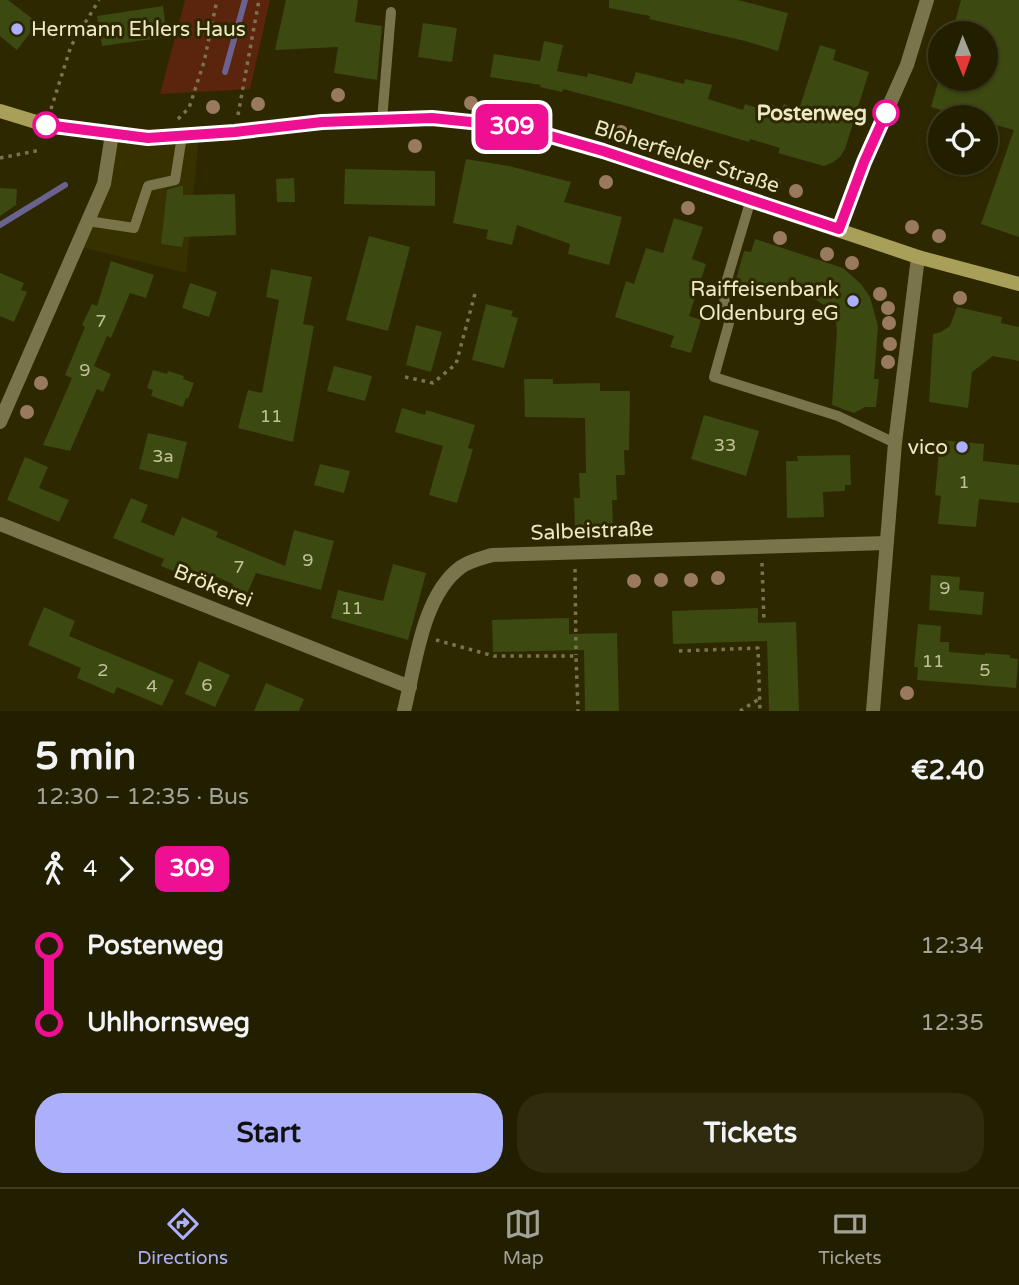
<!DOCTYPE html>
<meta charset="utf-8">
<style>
:root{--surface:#221e00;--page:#2e2b0f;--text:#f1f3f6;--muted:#a2a299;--line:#3f3c22;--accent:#acaffb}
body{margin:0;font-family:"Varela Round",sans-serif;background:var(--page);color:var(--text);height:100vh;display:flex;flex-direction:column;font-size:26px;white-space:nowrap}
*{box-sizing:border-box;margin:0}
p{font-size:23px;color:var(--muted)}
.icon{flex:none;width:38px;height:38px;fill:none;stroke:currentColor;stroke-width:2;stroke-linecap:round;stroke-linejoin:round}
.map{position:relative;height:711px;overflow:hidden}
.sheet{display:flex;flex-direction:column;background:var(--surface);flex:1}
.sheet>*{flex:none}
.badge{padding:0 14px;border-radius:10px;font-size:24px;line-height:46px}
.needle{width:46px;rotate:179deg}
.controls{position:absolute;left:928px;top:21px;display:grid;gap:14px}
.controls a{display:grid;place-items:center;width:70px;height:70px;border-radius:50%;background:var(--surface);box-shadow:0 2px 5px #0004,0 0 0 2px var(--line);font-size:35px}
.map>.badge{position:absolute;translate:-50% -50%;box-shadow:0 0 0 4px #fff}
.legs{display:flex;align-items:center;gap:10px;height:77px;padding:0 35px;font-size:23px}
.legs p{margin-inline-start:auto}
.headline{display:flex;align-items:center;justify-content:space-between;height:119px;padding:0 35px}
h1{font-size:38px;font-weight:700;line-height:52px}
.primary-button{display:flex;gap:14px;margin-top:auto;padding:14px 35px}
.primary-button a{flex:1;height:80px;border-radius:28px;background:var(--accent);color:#111;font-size:28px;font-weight:700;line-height:80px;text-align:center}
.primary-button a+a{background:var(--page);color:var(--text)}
ul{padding:0 35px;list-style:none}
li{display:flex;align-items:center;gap:24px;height:77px;font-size:26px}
li i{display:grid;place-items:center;width:10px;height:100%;margin:0 9px;background:currentColor}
li i::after{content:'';width:18px;height:18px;margin:-9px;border:5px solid;border-radius:50%;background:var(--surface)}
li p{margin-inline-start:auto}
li:first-child i{background:linear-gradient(#0000 50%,currentColor 0)}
li:last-child i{background:linear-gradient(currentColor 50%,#0000 0)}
.dock{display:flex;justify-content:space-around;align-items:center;height:98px;border-top:2px solid var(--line);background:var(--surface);font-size:19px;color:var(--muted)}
.dock a{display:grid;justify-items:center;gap:4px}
.dock .current{color:var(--accent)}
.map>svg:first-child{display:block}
</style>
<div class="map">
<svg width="1019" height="711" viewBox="0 0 1019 711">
<rect width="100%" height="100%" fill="#2d2800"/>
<path fill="#373100" d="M112 134 199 135 186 273 77 246 104 184Z"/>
<path fill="#5b240d" d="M185 0H270L250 89 160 94Z"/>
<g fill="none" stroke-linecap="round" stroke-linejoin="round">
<g stroke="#6a6392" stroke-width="6">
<path d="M225 72 245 0"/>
<path d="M0 225 65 185"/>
</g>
</g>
<g fill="#3c4910">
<path d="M0 0H8L38 23 17 50 0 36Z"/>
<path d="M286 0H358L355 22 382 26 377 80 334 73 338 47 275 50Z"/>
<path d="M609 0H738L788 13 778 51 745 41 649 19 650 16 609 8Z"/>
<path d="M961 0H1019V237L981 224 1014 130 985 122V117H966L931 107 939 79H985V33H952Z"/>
<path d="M163 6 167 37 102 46 97 16Z"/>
<path d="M423 23 457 28 452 62 418 57Z"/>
<path d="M544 41 563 45 557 71 587 77 588 73 632 84 636 72 684 84 685 79 712 85 708 99 743 110 745 104 760 109 762 102 782 108 784 104 799 109 820 45 836 50 833 60 869 72 845 149 840 157 832 163 824 166 778 153 780 148 750 139 749 142 627 106 563 89 562 92 540 87 541 85 490 77 494 54 540 61Z"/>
<path d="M466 159 509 166 571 182 564 202 622 217 609 265 568 254 570 244 517 225 512 245 486 239 488 230 453 223Z"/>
<path d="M345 169 435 171V206L344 204Z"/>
<path d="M294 178 295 202H277L276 179Z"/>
<path d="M180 186H183V195L235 194 236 235 184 237 182 247 161 244 167 190Z"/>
<path d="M0 188 17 189 16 205 0 216Z"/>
<path d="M674 218 703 227 692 259 706 264 689 316 701 320 691 353 670 347 674 336 615 317 626 281 634 284 646 248 663 253Z"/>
<path d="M369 236 410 247 388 331 346 320Z"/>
<path d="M755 239 843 268 861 284 870 297 878 326 874 379H879L876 407H865L854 413 832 405 837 330 835 317 827 307 815 299 801 297 733 290 744 251 751 252Z"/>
<path d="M111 261 154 275 146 298 130 293 111 338 107 336 94 366 111 374 103 392 97 389 70 451 43 445 72 378 65 375 85 327 82 325 92 304 97 306Z"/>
<path d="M271 269 312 277 303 324 314 326 293 442 238 428 248 390 262 393 279 300 266 297Z"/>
<path d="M0 273 24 283 21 290 27 292 14 322 0 316Z"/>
<path d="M190 283 217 292 209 317 182 308Z"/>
<path d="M486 304 513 311 511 316 518 318 504 368 472 360Z"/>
<path d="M957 307 1002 317 1001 323 1019 327V361L993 356 972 372 968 408 929 402 933 334 941 332 950 326Z"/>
<path d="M416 325 442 332 431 372 406 365Z"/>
<path d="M334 366 372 376 365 401 327 391Z"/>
<path d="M153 370 167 374 168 371 184 376 183 379 194 383 188 399 186 398 183 407 151 396 153 390 147 388Z"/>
<path d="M524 379H553V384L600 383V391H630L629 450H624L625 475H616L617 500H612L613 525 575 526 574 498H580L579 473H586L585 418 525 417Z"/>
<path d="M402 408 425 415 426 410 475 425 468 448 473 449 457 503 429 495 443 446 395 432Z"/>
<path d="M704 415 759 431 746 476 691 459Z"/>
<path d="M148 433 187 442 178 479 139 469Z"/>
<path d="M940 440 984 444 983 461 1019 465V503L979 499 976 527 938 524 941 496 935 495Z"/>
<path d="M850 455 851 485H845V491L823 492 824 517 787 518 786 461H798L797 456Z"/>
<path d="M25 457 48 467 39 488 69 500 59 522 7 500Z"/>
<path d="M320 464 350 471 344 493 314 485Z"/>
<path d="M131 498 148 505 141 522 174 536 182 517 218 532 216 537 285 566 294 530 334 541 321 590 256 573 244 601 229 594 233 584 202 571 197 581 161 566 164 559 113 538Z"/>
<path d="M393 564 426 573 408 640 331 618 338 590 383 601Z"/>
<path d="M931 575 960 577 959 590 984 592 982 615 929 610Z"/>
<path d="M44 607 75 621 69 636 174 680 162 706 117 687 114 694 77 678 81 668 28 645Z"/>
<path d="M758 608V623L796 622 799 711H769L767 641 673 644 672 611Z"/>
<path d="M569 618V634L617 633 619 711H585L584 650 493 652 492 620Z"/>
<path d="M918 624 941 626 940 642H949V652L985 655V653L1010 655V658L1018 659 1016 688 917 680 918 667H914Z"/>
<path d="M199 661 230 675 215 707 185 694Z"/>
<path d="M266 683 304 699 299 711H254Z"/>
</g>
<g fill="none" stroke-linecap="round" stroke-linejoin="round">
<g stroke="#79744d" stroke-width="3.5" stroke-dasharray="3.5 5" stroke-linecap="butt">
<path d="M51 109 71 46 99 0"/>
<path d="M238 115 259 0"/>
<path d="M178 119 189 108 204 62 217 0"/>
<path d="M0 158 41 150"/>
<path d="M405 377 433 383 456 364 476 290"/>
<path d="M762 563 764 622"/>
<path d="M575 569 576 655"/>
<path d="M436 640 494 656H576L578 711"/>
<path d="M679 651 758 648 760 711"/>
<path d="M740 711 759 699"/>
</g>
<g stroke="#797449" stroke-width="10">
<path d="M382 120 391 12"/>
<path d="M751 199 723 293 729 323 714 377 838 416 895 443"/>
<path d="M88 221 134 228 148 186 175 180 182 136"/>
</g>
<g stroke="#797449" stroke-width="14">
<path d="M839 229 864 162 907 65 927 0"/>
<path d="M0 422 104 184 112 134"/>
<path d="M0 524 410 687"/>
<path d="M404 711C415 667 422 595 461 567 469 561 482 558 492 555L886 543"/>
<path d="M873 711 895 443 918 257"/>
</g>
<path stroke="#a89f59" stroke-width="14" d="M0 111 46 125 148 138 235 132 322 122 432 118 519 127 603 151 918 257 1019 284"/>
</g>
<g fill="#997a5e">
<circle cx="338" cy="95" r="7"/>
<circle cx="471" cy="103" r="7"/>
<circle cx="258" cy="104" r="7"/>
<circle cx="213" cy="107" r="7"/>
<circle cx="621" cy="132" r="7"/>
<circle cx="415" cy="146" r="7"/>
<circle cx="677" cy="153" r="7"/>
<circle cx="606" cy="182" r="7"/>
<circle cx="774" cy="185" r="7"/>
<circle cx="796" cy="191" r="7"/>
<circle cx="688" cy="208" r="7"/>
<circle cx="912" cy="227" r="7"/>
<circle cx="939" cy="236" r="7"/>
<circle cx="780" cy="238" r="7"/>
<circle cx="827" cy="254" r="7"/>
<circle cx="852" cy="263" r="7"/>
<circle cx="880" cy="294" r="7"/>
<circle cx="960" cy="298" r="7"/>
<circle cx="888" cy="308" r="7"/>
<circle cx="889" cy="323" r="7"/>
<circle cx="890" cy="344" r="7"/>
<circle cx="888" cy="362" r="7"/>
<circle cx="41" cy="383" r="7"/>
<circle cx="27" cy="412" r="7"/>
<circle cx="718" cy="578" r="7"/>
<circle cx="661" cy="580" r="7"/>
<circle cx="691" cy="580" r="7"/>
<circle cx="634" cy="581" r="7"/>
<circle cx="907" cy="693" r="7"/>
</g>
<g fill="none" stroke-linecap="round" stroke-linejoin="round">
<defs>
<path id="line-1" d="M46 125 148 138 235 132 322 122 432 118 519 127 603 151 839 229 864 162 886 113"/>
</defs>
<use href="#line-1" stroke="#fff" stroke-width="16"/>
<use href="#line-1" stroke="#ee0f93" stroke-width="10"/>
</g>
<g fill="#acaffb" stroke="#2d2800" stroke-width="2.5">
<circle cx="17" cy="29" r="7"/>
<circle cx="853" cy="301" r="7"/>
<circle cx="962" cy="447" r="7"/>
</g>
<g fill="#fff" stroke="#ee0f93" stroke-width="3.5">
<circle cx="886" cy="113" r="12"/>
<circle cx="46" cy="125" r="12"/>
</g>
<g text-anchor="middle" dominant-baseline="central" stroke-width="6" stroke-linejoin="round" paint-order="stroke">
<g font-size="18" fill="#c1c197">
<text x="101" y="321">7</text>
<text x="85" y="370">9</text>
<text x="271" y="416">11</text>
<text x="725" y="445">33</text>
<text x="163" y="456">3a</text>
<text x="964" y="482">1</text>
<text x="308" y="560">9</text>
<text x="239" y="567">7</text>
<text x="945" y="588">9</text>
<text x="352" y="608">11</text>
<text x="933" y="661">11</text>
<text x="103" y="670">2</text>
<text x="985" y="670">5</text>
<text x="207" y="685">6</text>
<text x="152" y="686">4</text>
</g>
<g font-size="21" fill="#ede9c4" stroke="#2d2800" text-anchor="end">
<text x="31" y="29" text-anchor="start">Hermann Ehlers Haus</text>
<text x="839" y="289">Raiffeisenbank<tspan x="839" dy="24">Oldenburg eG</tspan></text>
<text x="948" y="447">vico</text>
</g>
<g font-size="21" font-weight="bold" fill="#ede9c4" stroke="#2d2800" text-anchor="end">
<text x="867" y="113">Postenweg</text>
</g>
<g font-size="21" fill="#ede9c4" stroke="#2d2800">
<text transform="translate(687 157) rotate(18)">Bloherfelder Straße</text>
<text transform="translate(592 531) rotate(-2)">Salbeistraße</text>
<text transform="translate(213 586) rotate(22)">Brökerei</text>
</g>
</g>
</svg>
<div class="controls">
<a><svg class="needle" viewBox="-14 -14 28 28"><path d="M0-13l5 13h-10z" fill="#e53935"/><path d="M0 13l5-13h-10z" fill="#a2a299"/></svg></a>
<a><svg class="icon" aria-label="locate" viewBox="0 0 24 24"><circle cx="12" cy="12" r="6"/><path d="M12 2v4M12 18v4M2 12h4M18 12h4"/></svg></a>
</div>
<b class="badge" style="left:512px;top:127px;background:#ee0f93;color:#fff">309</b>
</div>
<section class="sheet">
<div class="headline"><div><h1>5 min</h1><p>12:30 – 12:35 · Bus</p></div><b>€2.40</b></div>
<div class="legs"><svg class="icon" aria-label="walk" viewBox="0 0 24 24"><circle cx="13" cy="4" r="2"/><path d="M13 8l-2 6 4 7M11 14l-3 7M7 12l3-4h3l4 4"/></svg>4<svg class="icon" aria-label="forward" viewBox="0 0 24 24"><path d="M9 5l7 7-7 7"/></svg><b class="badge" style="background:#ee0f93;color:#fff">309</b></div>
<ul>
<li><i style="color:#ee0f93"></i><b>Postenweg</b><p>12:34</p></li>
<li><i style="color:#ee0f93"></i><b>Uhlhornsweg</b><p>12:35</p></li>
</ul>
<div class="primary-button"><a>Start</a><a>Tickets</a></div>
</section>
<nav class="dock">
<a class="current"><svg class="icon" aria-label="directions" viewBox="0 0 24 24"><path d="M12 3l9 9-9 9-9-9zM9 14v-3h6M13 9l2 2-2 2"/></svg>Directions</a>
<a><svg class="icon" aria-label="map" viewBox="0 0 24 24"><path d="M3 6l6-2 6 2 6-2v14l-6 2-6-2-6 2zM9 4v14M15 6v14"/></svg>Map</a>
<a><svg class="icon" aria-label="tickets" viewBox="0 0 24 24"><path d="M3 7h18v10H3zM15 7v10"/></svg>Tickets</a>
</nav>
